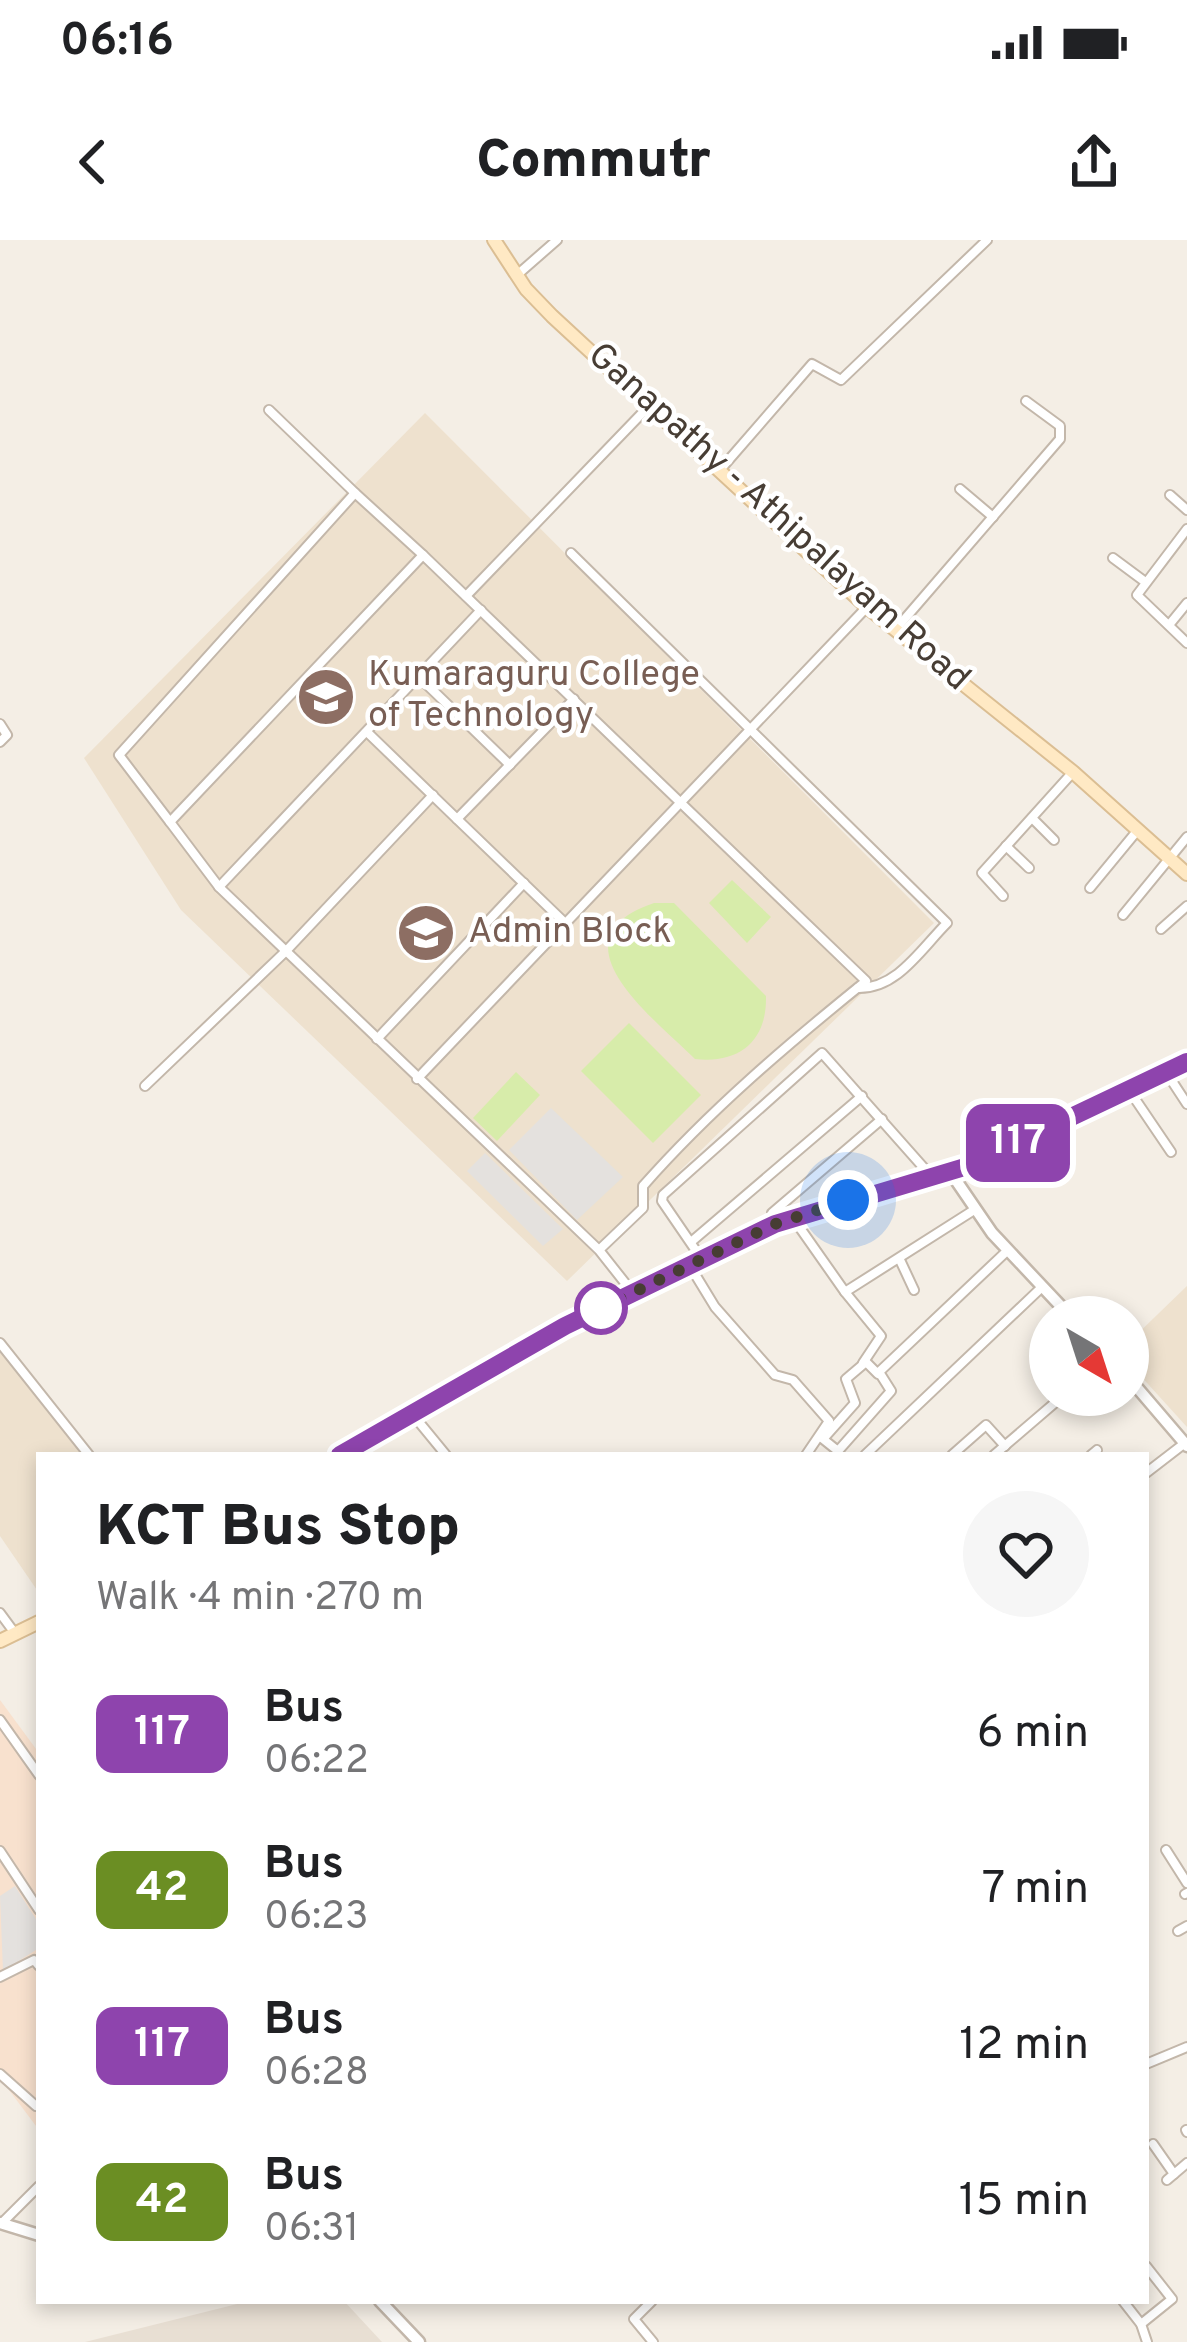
<!DOCTYPE html>
<meta charset="utf-8">
<style>
:root{--surface:#fff;--page:#f6f6f6;--text:#202124;--muted:#757577}
body{margin:0;font-family:Overpass,sans-serif;background:var(--page);color:var(--text);height:100vh;display:flex;flex-direction:column;font-size:45px;white-space:nowrap}
*{box-sizing:border-box;margin:0}
p{font-size:39px;color:var(--muted)}
.icon{flex:none;width:66px;height:66px;fill:none;stroke:currentColor;stroke-width:2;stroke-linecap:round;stroke-linejoin:round}
.map{position:relative;flex:1;overflow:hidden}
.side{position:absolute;left:36px;top:1212px;width:1113px;height:852px;display:flex;flex-direction:column;background:var(--surface);border-radius:0px;box-shadow:0 6px 18px #0003}
.side>*{flex:none}
.badge{padding:0 24px;border-radius:18px;font-size:42px;line-height:78px}
.needle{width:78px;rotate:141deg}
.fabs{position:absolute;left:1029px;top:1056px;display:grid;gap:24px}
.fabs a{display:grid;place-items:center;width:120px;height:120px;border-radius:50%;background:var(--surface);box-shadow:0 6px 18px #0003;font-size:60px}
.you{position:absolute;width:60px;height:60px;margin:-30px;border:9px solid #fff;border-radius:50%;background:#1a73e8;box-shadow:0 0 0 18px #1a73e833}
.map>.badge{position:absolute;translate:-50% -50%;box-shadow:0 0 0 6px #fff}
.round{display:grid;place-items:center;flex:none;width:126px;height:126px;border-radius:63px;background:var(--page)}
.headline{display:flex;align-items:center;justify-content:space-between;height:204px;padding:0 60px}
h1{font-size:57px;font-weight:800;line-height:90px}
ul{padding:0;list-style:none}
li{display:flex;align-items:center;gap:36px;height:156px;padding:0 60px}
li div{flex:1}
li b{display:block;font-size:45px}
li em{font-style:normal}
li .badge{min-width:132px;font-weight:700;text-align:center}
.status{display:flex;justify-content:space-between;align-items:center;height:84px;padding:0 60px;background:var(--surface);direction:ltr}
.status svg{height:33px;fill:currentColor}
header{display:flex;justify-content:space-between;align-items:center;height:156px;padding:0 60px;background:var(--surface);font-size:54px;font-weight:800}
.map>svg:first-child{display:block}
</style>
<div class="status"><b>06:16</b><svg viewBox="0 0 49 12"><path d="M0 12V9h3v3zM5 12V6h3v6zM10 12V3h3v9zM15 12V0h3v12zM26 1h20v11H26zM47 4h2v5h-2z"/></svg></div>
<header><svg class="icon" aria-label="back" viewBox="0 0 24 24"><path d="M15 5l-7 7 7 7"/></svg>Commutr<svg class="icon" aria-label="share" viewBox="0 0 24 24"><path d="M12 15V3M7 8l5-5 5 5M5 13v7h14v-7"/></svg></header>
<div class="map">
<svg width="1187" height="2102" viewBox="0 0 1187 2102">
<rect width="100%" height="100%" fill="#f4eee5"/>
<path fill="#e8dfd3" d="M249 2061H344L382 2102H85Z"/>
<path fill="#f8e1ce" d="M0 1460 39 1513V1890L0 1838Z"/>
<g fill="#eee1ce">
<path d="M425 173 934 683 567 1041 181 670 84 518Z"/>
<path d="M1187 1046V1187L1128 1122V1103Z"/>
<path d="M0 1111 84 1215H39V1353L0 1296Z"/>
</g>
<g fill="#d7ecaa">
<path d="M732 640 771 677 747 703 709 663Z"/>
<path d="M654 663H674L766 756C767 801 740 824 695 819 655 779 547 699 654 663Z"/>
<path d="M629 783 701 855 653 903 581 831Z"/>
<path d="M516 832 540 855 497 901 473 878Z"/>
</g>
<g fill="#e4e1de">
<path d="M551 868 623 937 577 980 509 910Z"/>
<path d="M485 913 563 989 543 1006 467 931Z"/>
<path d="M15 1646 39 1684V1708L3 1731 0 1656Z"/>
</g>
<g fill="none" stroke-linecap="round" stroke-linejoin="round">
<defs>
<g id="minor">
<path d="M517 35 557 0"/>
<path d="M269 170 355 253"/>
<path d="M720 230 812 124 841 140 987 0"/>
<path d="M960 249 993 277"/>
<path d="M1170 255 1187 270"/>
<path d="M1187 289 1137 355 1187 403"/>
<path d="M571 313 947 683C921 709 897 749 858 748"/>
<path d="M1113 318 1144 341"/>
<path d="M466 356 648 167"/>
<path d="M1169 385 1187 363"/>
<path d="M896 389 1060 199V186L1026 161"/>
<path d="M419 437 510 525"/>
<path d="M0 484 7 495 0 502"/>
<path d="M367 492 457 579 574 459"/>
<path d="M1032 578 1054 600"/>
<path d="M457 579 565 683"/>
<path d="M170 582 119 515 355 253 423 315"/>
<path d="M1006 606 1029 628"/>
<path d="M219 647 481 370"/>
<path d="M1090 648 1137 591"/>
<path d="M1003 656 982 633 1073 532"/>
<path d="M1123 675 1187 597"/>
<path d="M1161 689 1187 666"/>
<path d="M377 799 524 643"/>
<path d="M1166 832 1187 864"/>
<path d="M417 839 867 367"/>
<path d="M145 846 286 711 433 555"/>
<path d="M1129 850 1171 912"/>
<path d="M793 978 845 1052 974 970"/>
<path d="M775 983 772 973 882 879"/>
<path d="M691 1002 862 856"/>
<path d="M599 1010 643 968V946C710 870 788 804 866 741L423 315 170 582 219 647 599 1010 633 1053"/>
<path d="M701 1018 662 961 663 955 822 813 931 936"/>
<path d="M900 1020 914 1050"/>
<path d="M690 1026 715 1067 775 1135 793 1140 829 1181 806 1215"/>
<path d="M845 1052 881 1096 863 1123"/>
<path d="M0 1103 89 1215"/>
<path d="M878 1134 866 1122 846 1139 855 1163 823 1199 838 1211 891 1151 879 1132 1008 1010"/>
<path d="M414 1176 446 1215"/>
<path d="M865 1215 1042 1047"/>
<path d="M952 1215 986 1185 1005 1206"/>
<path d="M994 1215 1064 1155"/>
<path d="M1091 1215 1097 1210"/>
<path d="M1146 1233 1185 1203"/>
<path d="M0 1373 14 1392"/>
<path d="M0 1480 39 1535"/>
<path d="M1166 1610 1187 1643"/>
<path d="M0 1611 39 1670"/>
<path d="M1185 1654 1187 1653"/>
<path d="M1178 1691 1187 1686"/>
<path d="M0 1737 34 1720 39 1726"/>
<path d="M1146 1824 1187 1807"/>
<path d="M0 1834 36 1866"/>
<path d="M1186 1890 1187 1892"/>
<path d="M1153 1904 1174 1934"/>
<path d="M1167 1940 1187 1923"/>
<path d="M2 1983 39 1946"/>
<path d="M652 2061 634 2079 653 2102"/>
<path d="M1123 2061 1141 2084 1147 2102"/>
<path d="M1141 2084 1172 2059 1146 2026"/>
</g>
<g id="tertiary">
<path d="M951 933 992 993 1071 1077"/>
<path d="M1128 1137 1187 1206"/>
<path d="M0 1983 39 1995"/>
<path d="M380 2061 419 2102"/>
</g>
<g id="secondary">
<path d="M494 0 526 49 552 76 867 367 1073 532 1187 634"/>
<path d="M340 1215 564 1086 775 984 968 926 1187 822"/>
<path d="M0 1401 39 1382"/>
</g>
</defs>
<use href="#minor" stroke="#c3b7aa" stroke-width="12"/>
<use href="#tertiary" stroke="#c3b7aa" stroke-width="15"/>
<use href="#secondary" stroke="#dbbe93" stroke-width="16"/>
<use href="#minor" stroke="#fff" stroke-width="8"/>
<use href="#tertiary" stroke="#fff" stroke-width="10"/>
<use href="#secondary" stroke="#ffe9c4" stroke-width="12"/>
</g>
<g fill="none" stroke-linecap="round" stroke-linejoin="round">
<defs>
<path id="line" d="M340 1215 565 1086 775 984 968 926 1187 822"/>
</defs>
<use href="#line" stroke="#fff" stroke-width="27"/>
<use href="#line" stroke="#8e44ad" stroke-width="18"/>
<path stroke="#473d34" stroke-width="12" stroke-dasharray="0 21.6" d="M601 1068 775 984 848 960"/>
</g>
<defs>
<symbol id="university-disc" viewBox="-11 -11 22 22"><circle r="9.5" fill="#8d6e63" stroke="#fff"/><path d="M0-5L7-2L0 1L-7-2ZM-4 1L0 2.5L4 1V4Q0 6-4 4Z" fill="#fff"/></symbol>
</defs>
<g fill-rule="evenodd">
<use href="#university-disc" x="293" y="424" width="66" height="66"/>
<use href="#university-disc" x="393" y="660" width="66" height="66"/>
</g>
<circle fill="#fff" stroke="#8e44ad" stroke-width="6" cx="601" cy="1068" r="24"/>
<g text-anchor="middle" dominant-baseline="central" stroke-width="9" stroke-linejoin="round" paint-order="stroke">
<g font-size="36" fill="#473d34" stroke="#fff">
<text transform="translate(778 278) rotate(42)">Ganapathy - Athipalayam Road</text>
</g>
<g font-size="36" fill="#785e54" stroke="#fff" text-anchor="start">
<text x="368" y="436">Kumaraguru College<tspan x="368" dy="41">of Technology</tspan></text>
<text x="468" y="693">Admin Block</text>
</g>
</g>
</svg>
<div class="fabs">
<a><svg class="needle" viewBox="-14 -14 28 28"><path d="M0-13l5 13h-10z" fill="#e53935"/><path d="M0 13l5-13h-10z" fill="#757577"/></svg></a>
</div>
<div class="you" style="left:848px;top:960px"></div>
<b class="badge" style="left:1018px;top:903px;background:#8e44ad;color:#fff">117</b>
<section class="side">
<div class="headline"><div><h1>KCT Bus Stop</h1><p>Walk · 4 min · 270 m</p></div><a class="round"><svg class="icon" aria-label="heart" viewBox="0 0 24 24"><path d="M12 20l-8-8c-3-5 5-10 8-4 3-6 11-1 8 4z"/></svg></a></div>
<ul>
<li><span class="badge" style="background:#8e44ad;color:#fff">117</span><div><b>Bus</b><p>06:22</p></div><em>6 min</em></li>
<li><span class="badge" style="background:#6b8e23;color:#fff">42</span><div><b>Bus</b><p>06:23</p></div><em>7 min</em></li>
<li><span class="badge" style="background:#8e44ad;color:#fff">117</span><div><b>Bus</b><p>06:28</p></div><em>12 min</em></li>
<li><span class="badge" style="background:#6b8e23;color:#fff">42</span><div><b>Bus</b><p>06:31</p></div><em>15 min</em></li>
</ul>
</section>
</div>
